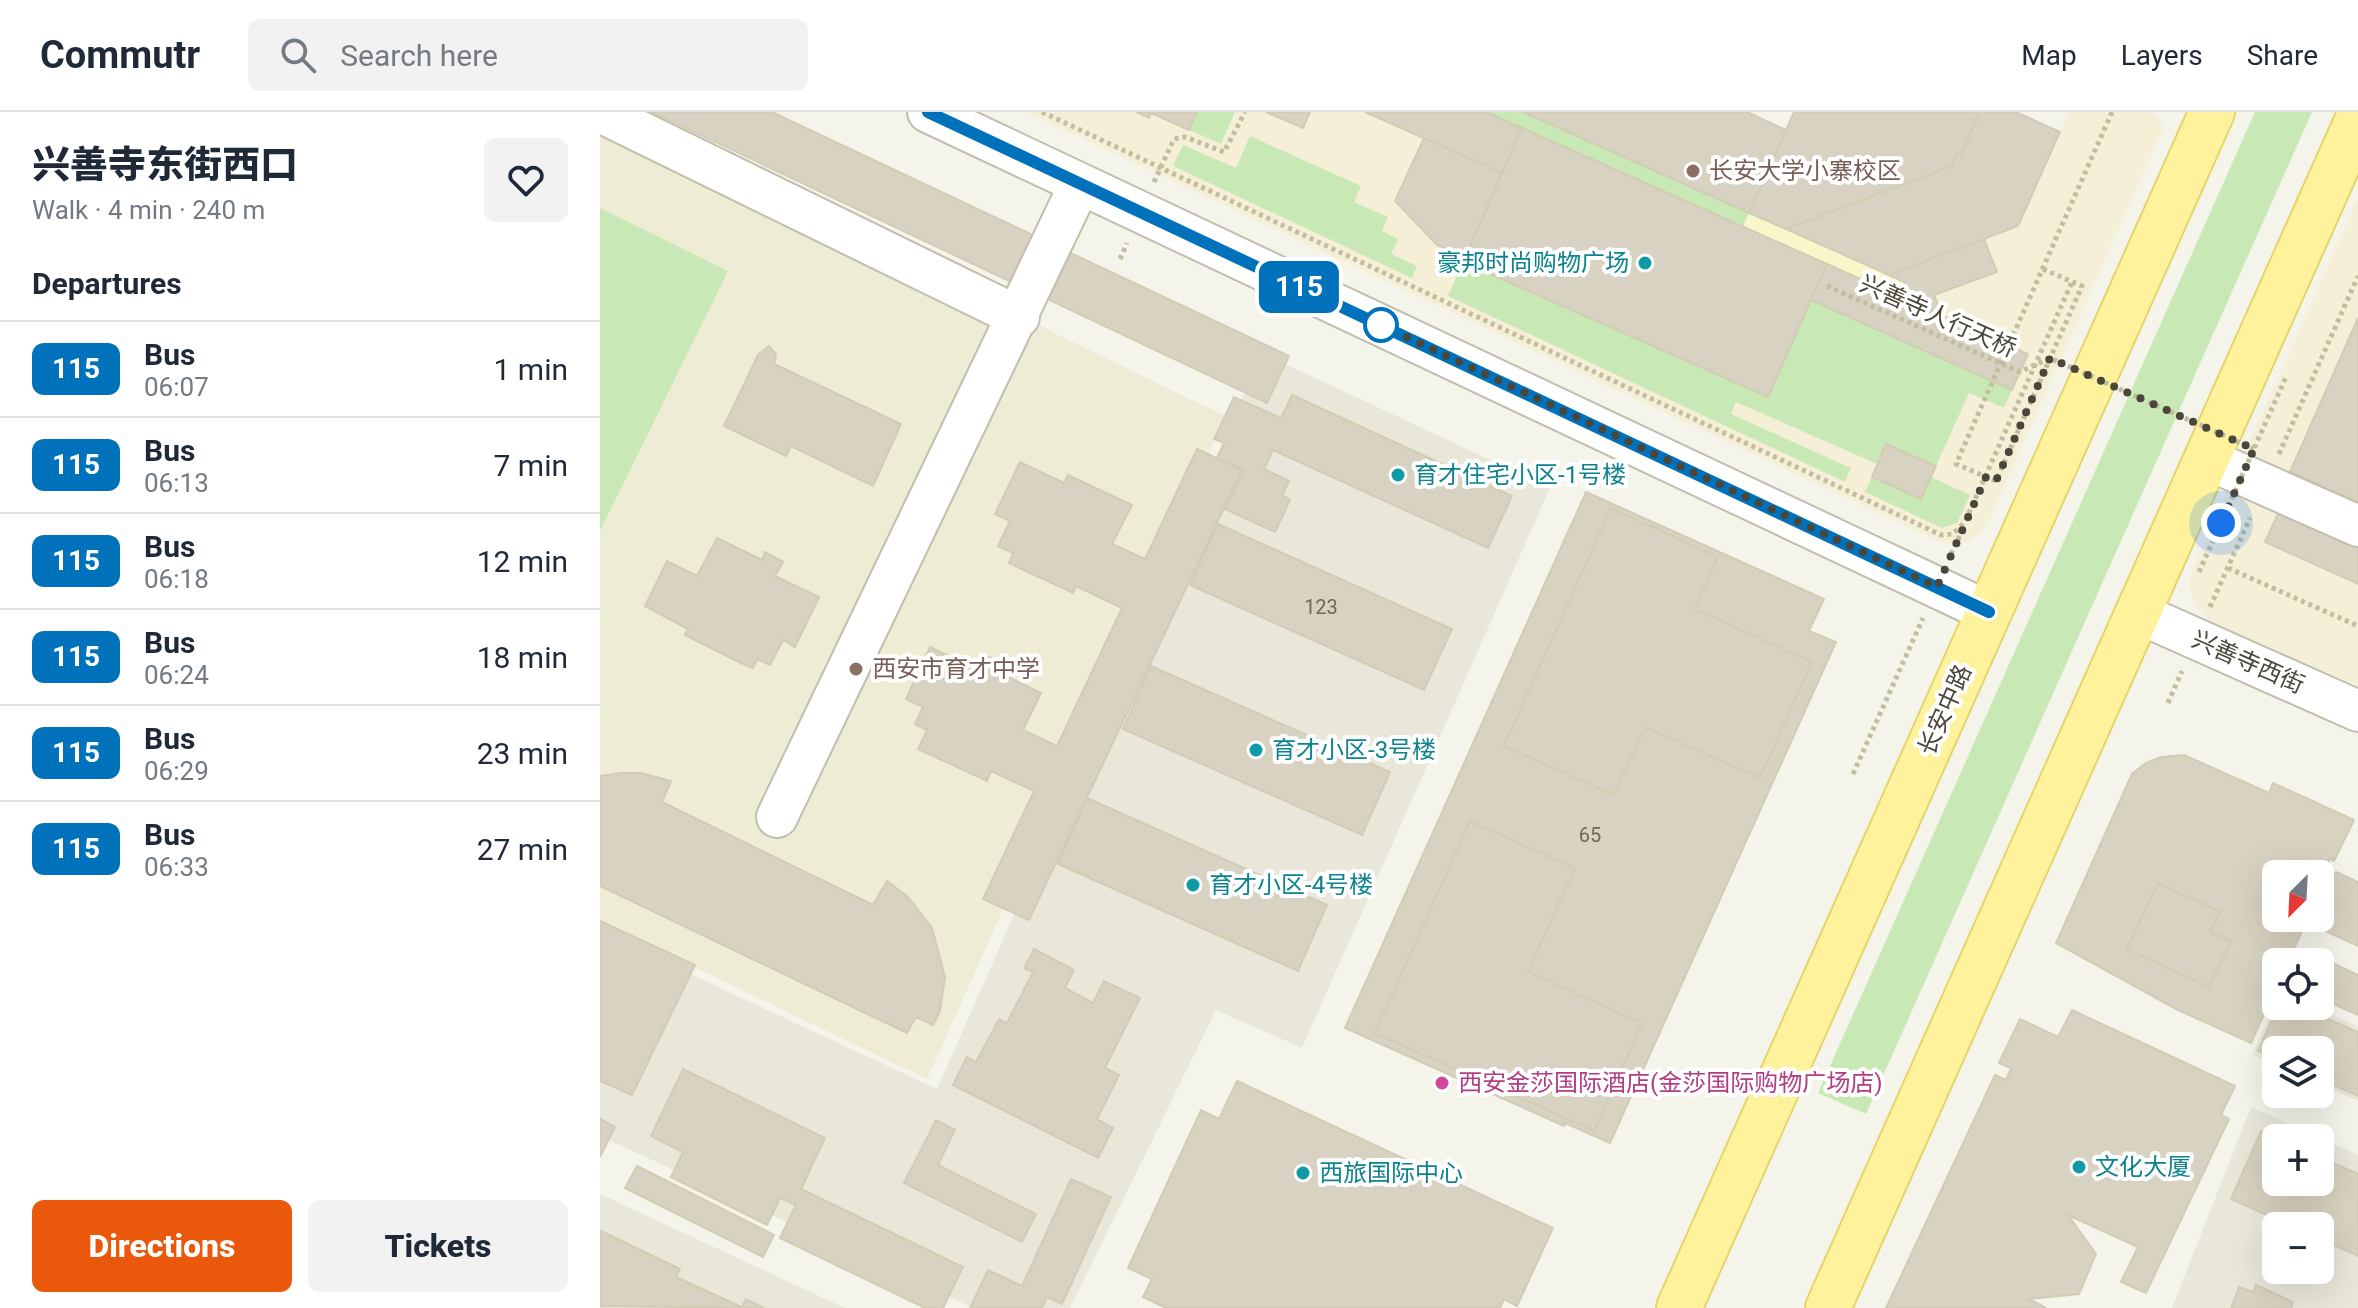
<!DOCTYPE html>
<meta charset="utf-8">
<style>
:root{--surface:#fff;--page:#f2f2f3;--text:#1f2937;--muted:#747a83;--line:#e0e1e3;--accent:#ea580c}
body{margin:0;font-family:Roboto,"Noto Sans SC",sans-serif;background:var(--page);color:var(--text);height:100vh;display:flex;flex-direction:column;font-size:30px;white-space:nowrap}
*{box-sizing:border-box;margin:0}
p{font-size:26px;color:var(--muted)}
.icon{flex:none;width:44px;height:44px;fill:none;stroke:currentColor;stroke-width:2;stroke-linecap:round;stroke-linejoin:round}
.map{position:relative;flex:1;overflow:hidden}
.drawer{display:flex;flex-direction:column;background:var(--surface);width:600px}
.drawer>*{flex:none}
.badge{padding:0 16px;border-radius:12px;font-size:28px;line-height:52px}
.needle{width:52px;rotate:204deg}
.buttons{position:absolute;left:1662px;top:748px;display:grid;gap:16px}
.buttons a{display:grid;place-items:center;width:72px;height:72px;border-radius:12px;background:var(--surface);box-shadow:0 8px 32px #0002;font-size:40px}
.you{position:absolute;width:40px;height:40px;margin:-20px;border:6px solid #fff;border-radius:50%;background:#1a73e8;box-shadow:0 0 0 12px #1a73e833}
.map>.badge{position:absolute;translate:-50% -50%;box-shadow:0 0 0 4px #fff}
h2{padding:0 32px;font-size:30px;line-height:72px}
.round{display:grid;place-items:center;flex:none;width:84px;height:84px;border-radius:12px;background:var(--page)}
.overview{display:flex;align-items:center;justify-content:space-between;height:136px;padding:0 32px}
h1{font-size:38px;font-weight:800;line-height:60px}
.cta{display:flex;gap:16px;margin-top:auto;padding:16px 32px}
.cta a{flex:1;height:92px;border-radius:12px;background:var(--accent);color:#fff;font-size:32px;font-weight:800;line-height:92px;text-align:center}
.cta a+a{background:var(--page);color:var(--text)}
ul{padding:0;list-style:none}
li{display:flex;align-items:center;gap:24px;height:96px;padding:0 32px;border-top:2px solid var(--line)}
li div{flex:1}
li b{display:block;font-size:30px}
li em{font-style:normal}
li .badge{min-width:88px;font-weight:700;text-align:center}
header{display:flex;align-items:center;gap:48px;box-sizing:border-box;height:112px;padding:0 40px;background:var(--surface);border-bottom:2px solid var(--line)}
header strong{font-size:38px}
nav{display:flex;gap:44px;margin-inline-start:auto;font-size:28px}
.search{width:560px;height:72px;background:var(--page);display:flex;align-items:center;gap:20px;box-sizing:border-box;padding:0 28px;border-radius:12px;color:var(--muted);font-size:30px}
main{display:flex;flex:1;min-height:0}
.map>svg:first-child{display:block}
</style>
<header>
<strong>Commutr</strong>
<div class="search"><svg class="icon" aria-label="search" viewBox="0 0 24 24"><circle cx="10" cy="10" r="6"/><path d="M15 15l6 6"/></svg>Search here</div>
<nav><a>Map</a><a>Layers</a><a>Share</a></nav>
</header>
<main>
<section class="drawer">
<div class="overview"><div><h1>兴善寺东街西口</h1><p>Walk · 4 min · 240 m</p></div><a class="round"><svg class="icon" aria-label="heart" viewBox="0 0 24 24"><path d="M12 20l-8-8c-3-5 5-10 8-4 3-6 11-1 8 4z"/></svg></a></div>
<h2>Departures</h2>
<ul>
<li><span class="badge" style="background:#0072bc;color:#fff">115</span><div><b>Bus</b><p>06:07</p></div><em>1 min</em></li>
<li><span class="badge" style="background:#0072bc;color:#fff">115</span><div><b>Bus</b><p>06:13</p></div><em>7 min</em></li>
<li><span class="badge" style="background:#0072bc;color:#fff">115</span><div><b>Bus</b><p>06:18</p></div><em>12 min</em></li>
<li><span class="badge" style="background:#0072bc;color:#fff">115</span><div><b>Bus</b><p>06:24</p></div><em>18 min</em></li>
<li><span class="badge" style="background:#0072bc;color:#fff">115</span><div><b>Bus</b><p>06:29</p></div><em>23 min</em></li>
<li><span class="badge" style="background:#0072bc;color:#fff">115</span><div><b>Bus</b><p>06:33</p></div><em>27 min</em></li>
</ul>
<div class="cta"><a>Directions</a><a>Tickets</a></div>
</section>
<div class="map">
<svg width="1758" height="1196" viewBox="0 0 1758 1196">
<rect width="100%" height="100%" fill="#f5f4eb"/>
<g fill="#e9e7d9" fill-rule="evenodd">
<path d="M662 241 950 376 702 936 616 898 470 1196H373L0 1024V820L337 977Z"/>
<path d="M1676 888V894H1712L1758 914V989L1720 972V938H1676V953L1652 943Z"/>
<path d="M1651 995 1758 1043V1196H1572ZM1676 1026H1720V1070H1676ZM1676 1114H1720V1158H1676Z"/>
<path d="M0 1082 245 1196H0Z"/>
</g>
<g fill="#f6efd7">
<path d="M426 0H886L1143 114 1149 101 1289 163 1418 114 1469 0H1550L1559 5 1563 17 1386 416 1371 429 1356 433 1338 429Z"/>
<path d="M1758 86V574L1609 508 1595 494 1589 472 1593 457Z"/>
</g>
<path fill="#eeecd5" d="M0 0 625 304 327 967 0 810Z"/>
<g fill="#c8e9b5">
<path d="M596 0H635L621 32 589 18Z"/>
<path d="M886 0H923L1149 101 1143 115Z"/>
<path d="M1655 0H1712L1266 1002 1218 981Z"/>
<path d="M650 24 761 74 754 90 788 105 782 119 798 127 791 142 817 154 812 166 573 54 583 33 636 56Z"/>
<path d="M0 96 128 159 0 419Z"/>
<path d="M863 150 1167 285 1211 188 1412 278 1404 296 1369 281 1336 354 1287 332 1277 352 1136 290 1131 302 1251 356 1245 370 848 184Z"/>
<path d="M1272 365 1321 387 1331 365 1370 383 1357 411 1342 416 1265 380Z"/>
</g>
<path fill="#f8f7c9" d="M1149 101 1304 170 1312 190 1143 115Z"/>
<g fill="#d7d2c1" stroke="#d2ccb4" stroke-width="2" fill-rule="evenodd">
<path d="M52 0H172L689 244 667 291Z"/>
<path d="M536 0H597L589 18 551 1 549 6Z"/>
<path d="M666 0H710L703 16Z"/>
<path d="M765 0H886L922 16 902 61Z"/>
<path d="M923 0H1147L1186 18 1149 101Z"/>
<path d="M1194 0H1380L1361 43 1357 41 1352 54 1186 117 1149 101Z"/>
<path d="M1380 0H1416L1460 20 1418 114 1289 163 1186 117 1352 54 1357 41 1361 43Z"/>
<path d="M922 16 1227 152 1168 285 863 150Z"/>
<path d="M824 26 902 61 865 145 837 133 795 89Z"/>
<path d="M1384 127 1397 160 1334 183 1342 203 1312 190 1304 170 1289 163Z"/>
<path d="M1227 152 1428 242 1412 278 1211 188Z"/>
<path d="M1758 206V390L1690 360Z"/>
<path d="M169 234 176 242 174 252 301 312 273 374 191 334 186 344 124 314 158 243Z"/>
<path d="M692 283 912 384 888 436 673 338 664 357 689 369 682 383 690 388 675 420 625 397 644 358 617 346 624 331 614 327 634 285 681 306Z"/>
<path d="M1286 332 1336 354 1321 387 1272 365Z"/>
<path d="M597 337 642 358 429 808 383 787 434 679 391 659 387 669 318 637 327 618 315 612 323 595 306 587 330 535 376 557 383 542 402 551 398 560 441 581 423 618 457 634 522 496 476 474 473 481 409 451 413 441 398 434 410 409 395 402 420 350 464 371 468 363 532 393 512 432 545 447Z"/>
<path d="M986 380 1224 487 1209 519 1236 530 1010 1031 965 1011 964 1014 745 916Z"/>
<path d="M1682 393 1758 427V472L1665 430Z"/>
<path d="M1011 396 1118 445 1095 497 1212 550 1160 666 1045 615 1014 683 904 634Z"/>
<path d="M618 412 852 517 824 578 590 473Z"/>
<path d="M117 426 162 448 165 440 183 450 175 464 219 485 195 535 183 528 170 553 157 547 153 556 141 551 85 523 88 517 45 494 67 449 97 464Z"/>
<path d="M551 554 790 660 762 723 523 617Z"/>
<path d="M1584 643 1669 681 1673 671 1754 708 1734 749 1730 747 1720 767V762H1676V806H1708L1688 850H1676V876L1651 931 1578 898 1456 831 1532 662 1546 651 1561 645ZM1558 771 1620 800 1610 820 1631 829 1609 875 1527 837Z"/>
<path d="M21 661H41L71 669 62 690 273 793 287 769 308 785 332 816 345 865 340 899 333 913 316 905 307 921 0 774V664Z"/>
<path d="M487 686 727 793 698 859 458 752Z"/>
<path d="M870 709 975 756 928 860 1042 911 994 1019 775 921Z"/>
<path d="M1736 760 1758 770V834L1712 813 1715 806H1720V795Z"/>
<path d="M1558 771 1620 800 1610 820 1631 829 1609 875 1527 837Z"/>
<path d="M0 809 95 853 32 983 0 969Z"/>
<path d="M434 837 474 858 465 876 493 891 504 869 540 886 505 956 519 963 497 1007 513 1016 498 1046 353 973 367 945 376 950 399 907 407 911 433 860 424 856Z"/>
<path d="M1728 849 1758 863V903L1720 886V853L1725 855Z"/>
<path d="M1678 894H1699L1758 920V984L1720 967V938H1676V947L1658 939Z"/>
<path d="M1472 898 1635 974 1621 1003 1629 1007 1546 1181 1521 1170 1538 1135 1468 1103 1496 1142 1479 1182 1429 1187 1446 1196H1286L1395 963 1406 968 1411 956 1399 951 1420 907 1458 925Z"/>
<path d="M83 957 225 1026 201 1077 363 1155 343 1196H325L180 1126 196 1093 180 1086 167 1113 71 1065 83 1040 51 1024Z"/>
<path d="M637 969 953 1116 917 1194 904 1187 900 1196H566L543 1185 552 1167 528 1156 601 998 619 1007Z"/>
<path d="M0 1007 15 1015 0 1045Z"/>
<path d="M336 1008 355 1018 338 1053 436 1102 422 1130 304 1071Z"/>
<path d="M1661 1019 1677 1026 1676 1070H1720V1045L1758 1062V1144L1720 1127V1114H1691L1631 1087Z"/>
<path d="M37 1054 174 1123 163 1145 25 1076Z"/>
<path d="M471 1067 511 1085 462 1192 447 1185 442 1196H370L388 1158 422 1174Z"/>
<path d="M1 1119 80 1157 76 1165 113 1182 142 1195 146 1187 164 1196 0 1194Z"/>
<path d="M1656 1173 1693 1190 1691 1196H1631L1639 1175 1653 1180Z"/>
</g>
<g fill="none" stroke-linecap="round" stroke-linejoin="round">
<defs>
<g id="minor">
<path d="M0 0 419 205"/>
<path d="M328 0 1389 500"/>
<path d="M1607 347 1758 414"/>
<path d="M1538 501 1758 599"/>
<path d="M177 705 480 72"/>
</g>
<g id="major">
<path d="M1079 1196 1612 0"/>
<path d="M1228 1196 1758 7"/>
</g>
</defs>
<use href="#minor" stroke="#c1beae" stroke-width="44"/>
<use href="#major" stroke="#e4d56b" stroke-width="48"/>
<g stroke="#c3bd9f" stroke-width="5" stroke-dasharray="4 4" stroke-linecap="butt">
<path d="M442 0 1341 423 1353 422 1365 410 1472 170"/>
<path d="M554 70 574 27 585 25 624 40 645 0"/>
<path d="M520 147 527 131"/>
<path d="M1443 157 1482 174 1396 369 1356 352 1512 0"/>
<path d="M1679 342 1758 164"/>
<path d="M1351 442 1362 419"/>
<path d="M1628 456 1758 514"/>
<path d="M1610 495 1650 406"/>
<path d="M1568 591 1582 559"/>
<path d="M1253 662 1323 506"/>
</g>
<use href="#minor" stroke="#fff" stroke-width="40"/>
<use href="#major" stroke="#fef39c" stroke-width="44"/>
<g stroke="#c3bd9f" stroke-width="5" stroke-dasharray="4 4" stroke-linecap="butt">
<path d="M1227 174 1420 260 1450 246 1654 337"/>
<path d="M1599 460 1686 265"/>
</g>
</g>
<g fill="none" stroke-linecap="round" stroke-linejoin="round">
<defs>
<path id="line" d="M328 0 1389 500"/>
</defs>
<use href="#line" stroke="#fff" stroke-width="18"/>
<use href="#line" stroke="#0072bc" stroke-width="12"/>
<path stroke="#4a4639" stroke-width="8" stroke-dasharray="0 14.4" d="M781 213 1337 475 1386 365 1396 369 1450 246 1654 337 1621 411"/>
</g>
<g fill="#8d6e63" stroke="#fff" stroke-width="3">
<circle cx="1093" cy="59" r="8"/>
<circle cx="256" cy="557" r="8"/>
</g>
<g fill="#0f9aa8" stroke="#fff" stroke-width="3">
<circle cx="1045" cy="151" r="8"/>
<circle cx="798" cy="363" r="8"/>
<circle cx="656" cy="638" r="8"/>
<circle cx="593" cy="773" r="8"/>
<circle cx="1479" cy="1055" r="8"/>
<circle cx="703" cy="1061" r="8"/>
</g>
<circle fill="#fff" stroke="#0072bc" stroke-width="4" cx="781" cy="213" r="16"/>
<circle fill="#d1479c" stroke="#fff" stroke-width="3" cx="842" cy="971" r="8"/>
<g text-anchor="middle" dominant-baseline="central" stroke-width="8" stroke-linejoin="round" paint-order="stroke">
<g font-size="20" fill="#6d695b">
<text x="721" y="495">123</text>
<text x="990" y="723">65</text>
</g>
<g font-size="24" fill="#785e54" stroke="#fff" text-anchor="start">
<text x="1109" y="59">长安大学小寨校区</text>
<text x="272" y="557">西安市育才中学</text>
</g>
<g font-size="24" fill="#0d838f" stroke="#fff" text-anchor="start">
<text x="1029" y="151" text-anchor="end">豪邦时尚购物广场</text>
<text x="814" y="363">育才住宅小区-1号楼</text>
<text x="672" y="638">育才小区-3号楼</text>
<text x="609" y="773">育才小区-4号楼</text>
<text x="1495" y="1055">文化大厦</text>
<text x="719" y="1061">西旅国际中心</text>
</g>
<g font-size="24" fill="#4a4639" stroke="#fff">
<text transform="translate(1338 204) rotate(24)">兴善寺人行天桥</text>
<text transform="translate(1648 550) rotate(24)">兴善寺西街</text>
<text transform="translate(1345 598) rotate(-66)">长安中路</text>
</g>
<g font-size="24" fill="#b23c85" stroke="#fff" text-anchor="start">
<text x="858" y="971">西安金莎国际酒店(金莎国际购物广场店)</text>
</g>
</g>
</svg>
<div class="buttons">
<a><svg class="needle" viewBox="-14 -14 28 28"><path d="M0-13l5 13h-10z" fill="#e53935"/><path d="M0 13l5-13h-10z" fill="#747a83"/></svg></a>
<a><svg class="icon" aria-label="locate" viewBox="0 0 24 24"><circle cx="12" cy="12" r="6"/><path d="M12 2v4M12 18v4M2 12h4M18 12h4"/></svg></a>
<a><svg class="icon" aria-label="layers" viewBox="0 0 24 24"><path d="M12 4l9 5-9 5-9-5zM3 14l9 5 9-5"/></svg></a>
<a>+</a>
<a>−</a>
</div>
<div class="you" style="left:1621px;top:411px"></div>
<b class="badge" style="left:699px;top:175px;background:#0072bc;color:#fff">115</b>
</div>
</main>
